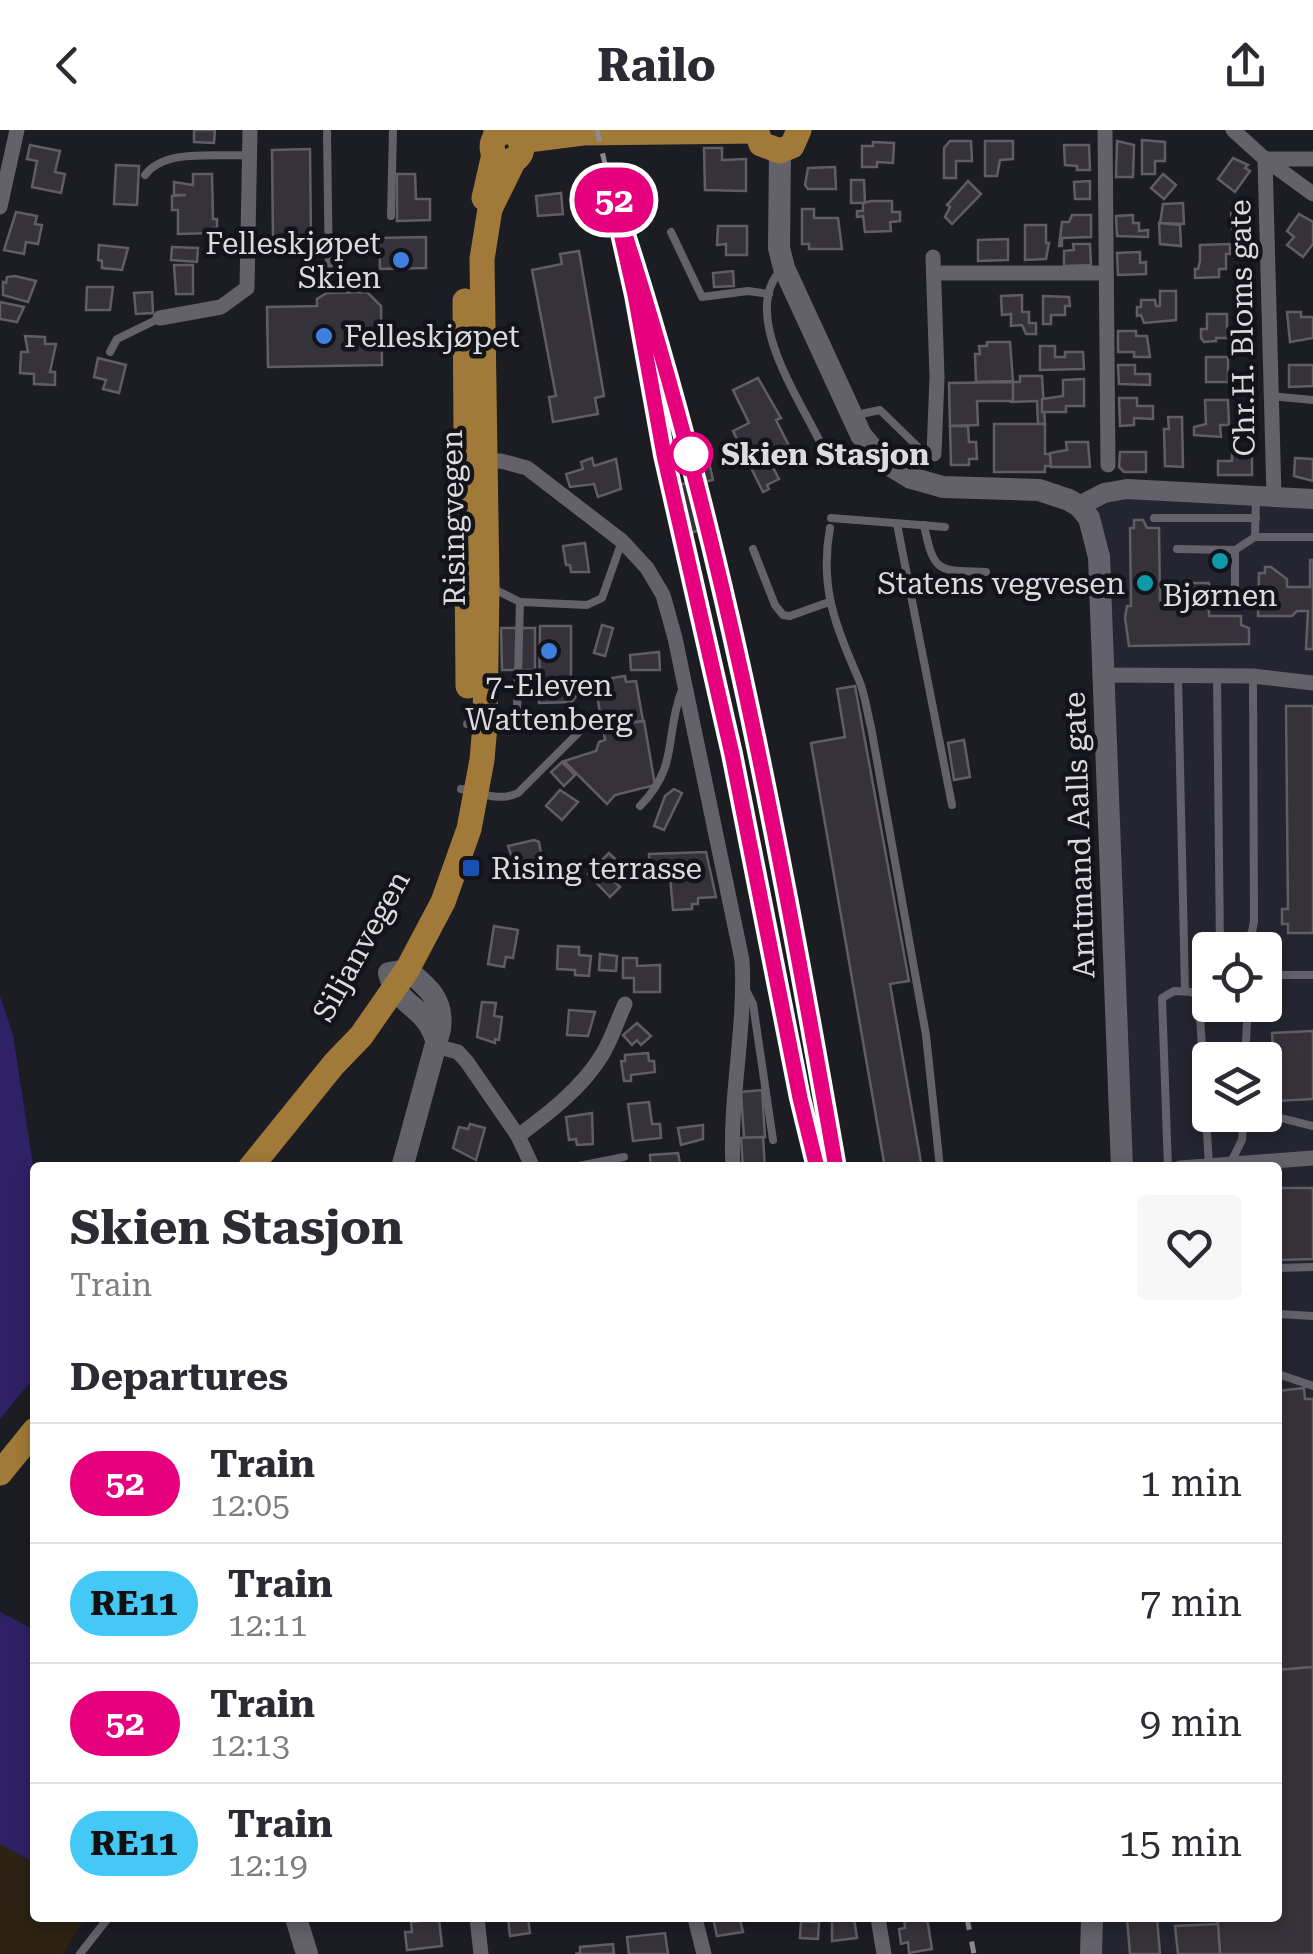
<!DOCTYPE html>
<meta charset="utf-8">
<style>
:root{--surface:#fff;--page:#f7f7f7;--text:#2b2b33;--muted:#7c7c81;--line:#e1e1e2}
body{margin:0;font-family:"Roboto Serif",serif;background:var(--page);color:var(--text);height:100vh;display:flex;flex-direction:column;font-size:38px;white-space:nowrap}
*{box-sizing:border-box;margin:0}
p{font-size:32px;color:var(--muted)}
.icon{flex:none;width:55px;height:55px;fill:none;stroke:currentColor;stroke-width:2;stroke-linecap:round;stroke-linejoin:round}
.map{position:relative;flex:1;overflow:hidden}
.panel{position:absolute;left:30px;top:1032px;width:1252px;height:760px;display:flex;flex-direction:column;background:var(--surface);border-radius:10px;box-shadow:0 5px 15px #0003}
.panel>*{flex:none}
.badge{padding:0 20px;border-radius:32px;font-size:35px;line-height:65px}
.controls{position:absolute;left:1192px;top:802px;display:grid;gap:20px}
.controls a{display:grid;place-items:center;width:90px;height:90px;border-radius:10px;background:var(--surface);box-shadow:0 5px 15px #0003;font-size:50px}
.map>.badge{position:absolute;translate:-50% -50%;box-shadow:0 0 0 5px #fff}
h2{padding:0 40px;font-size:38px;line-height:90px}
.round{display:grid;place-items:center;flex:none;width:105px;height:105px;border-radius:10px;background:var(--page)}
.head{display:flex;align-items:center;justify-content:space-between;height:170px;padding:0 40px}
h1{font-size:48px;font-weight:700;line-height:75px}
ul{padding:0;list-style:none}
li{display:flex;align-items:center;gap:30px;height:120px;padding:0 40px;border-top:2px solid var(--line)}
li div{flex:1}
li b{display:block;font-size:38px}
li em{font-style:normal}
li .badge{min-width:110px;font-weight:700;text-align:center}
header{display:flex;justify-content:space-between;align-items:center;height:130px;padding:0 40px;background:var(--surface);font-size:45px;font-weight:700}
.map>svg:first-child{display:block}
</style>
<header><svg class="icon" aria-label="back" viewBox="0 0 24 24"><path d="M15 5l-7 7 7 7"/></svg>Railo<svg class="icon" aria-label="share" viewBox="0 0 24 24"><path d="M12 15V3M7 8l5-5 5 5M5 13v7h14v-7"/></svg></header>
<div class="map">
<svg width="1313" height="1824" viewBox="0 0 1313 1824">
<rect width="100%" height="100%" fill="#1c1c23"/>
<path fill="#252531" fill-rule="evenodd" d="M1090 369H1313V1824H1097L1096 1788H1278V1038L1122 1037ZM1210 820H1265V875H1210ZM1210 930H1265V985H1210Z"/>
<path fill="#2d2213" d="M0 1714 35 1733V1788H85L63 1824H0Z"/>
<g fill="#2f2166">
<path d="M0 866 13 905 35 1048V1246L0 1289Z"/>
<path d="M0 1482 35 1500V1733L0 1714Z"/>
</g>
<g fill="#363239" stroke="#615d65" stroke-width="2.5">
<path d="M194 0H215L214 13 194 12Z"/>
<path d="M1142 10 1165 12V31H1155V44H1142Z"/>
<path d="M950 11H971L972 31H956V48H944V18Z"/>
<path d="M985 11H1013V29L1000 30 997 46H985Z"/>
<path d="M1117 11 1134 15 1133 47H1116Z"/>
<path d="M873 12 894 13 893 33 877 32V37H862V16H873Z"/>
<path d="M30 15 60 21 55 42 65 44 61 63 32 57 37 31 27 29Z"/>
<path d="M1064 15H1089L1090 40H1077V36L1065 35Z"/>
<path d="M704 18H722V30L746 29V61L705 60Z"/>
<path d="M310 19 311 110 273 111 272 20Z"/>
<path d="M1233 28 1248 35 1245 38 1250 41 1235 62 1218 49Z"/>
<path d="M116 35 139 36 137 75 114 74Z"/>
<path d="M835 37 836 59H808L805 55 808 38Z"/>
<path d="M193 44H212L213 89H217V98H213V103L178 104V80H172V66L186 65H174V52L193 55Z"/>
<path d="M397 44H415L416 69H430V90L397 91Z"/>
<path d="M1163 44 1176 55 1164 69 1151 58Z"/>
<path d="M851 50H864L865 73H851Z"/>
<path d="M968 51 981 64 952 94 945 87 950 77 947 75Z"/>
<path d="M1090 51V69H1075L1074 52Z"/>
<path d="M561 63 563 84 538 86 536 66Z"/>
<path d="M871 71H892V82H900V91L890 92 891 101 865 102 863 86 857 87V81H863V73Z"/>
<path d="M1183 73 1184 94 1160 93 1163 74Z"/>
<path d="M802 79H814V88H838L842 119H809V114H802Z"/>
<path d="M16 82 37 86 35 94 42 95 38 114 26 112 24 124 4 120Z"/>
<path d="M1247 82 1248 98 1232 99 1231 83Z"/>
<path d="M1299 84 1313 92V114L1303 127 1287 115 1294 107 1287 101Z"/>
<path d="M1072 85H1091V107L1062 108V116H1059L1062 92H1069Z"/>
<path d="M1133 85V93H1139V101L1148 100V107L1117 106 1116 86Z"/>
<path d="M1159 93 1180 95 1181 116 1160 114Z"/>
<path d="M1025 95H1046V113H1049L1046 129 1025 130Z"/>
<path d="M718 96H747V125H726V114L717 115Z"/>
<path d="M426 107V138L380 139 379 108Z"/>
<path d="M1008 109V130L978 131V110Z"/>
<path d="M1073 114H1090L1091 135 1064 136V121L1074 120Z"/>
<path d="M1230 114V124H1226V139H1219V147L1195 148V139H1198L1200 131V115Z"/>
<path d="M99 115 128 118 122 140 102 138V131L98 130Z"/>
<path d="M172 117 198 118 197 132 171 130Z"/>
<path d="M579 121 604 266 595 268 598 284 553 292 549 267 556 266 532 140 562 134 560 124Z"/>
<path d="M1140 122V133L1146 132V144L1118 145 1117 123Z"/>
<path d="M174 135H193V164H176Z"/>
<path d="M733 141 734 156 714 157 713 143Z"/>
<path d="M15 146 36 151 28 172 3 165V152L6 153 7 147Z"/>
<path d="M87 157H113L110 180H86Z"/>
<path d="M1160 161H1176V190L1144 193 1141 185 1137 186V177H1141V170H1155L1156 176H1160Z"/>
<path d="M152 162 153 183 136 184 134 163Z"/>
<path d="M367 162 381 176 382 235 268 237 267 177 317 176V169L327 163Z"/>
<path d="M1022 165V182H1029V193H1036V204H1026L1022 195 1011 196V184L1002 185 1001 166Z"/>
<path d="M1043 166 1069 167 1070 176H1065V185H1051V194H1043Z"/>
<path d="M0 172 24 177 17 192 0 189Z"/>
<path d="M1287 182H1301V187H1313V208L1290 212Z"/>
<path d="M1207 184H1227V208H1216V211L1204 212 1201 208V199H1207Z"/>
<path d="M1118 201H1136V206H1147L1150 227H1134V222H1118Z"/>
<path d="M25 206 45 207V214H56L50 242H55V255L34 254V244L20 243 21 222H28Z"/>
<path d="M987 212H1010L1013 251 976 252 975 224H980L979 216H987Z"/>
<path d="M1040 216H1055V227H1065V222H1083L1084 239 1040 240Z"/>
<rect x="1206" y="227" width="22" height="25"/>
<path d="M98 228 126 235 119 263 103 259 106 250 94 247Z"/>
<path d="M1118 235H1135V244H1150V255L1119 254Z"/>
<path d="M1289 235H1313V256L1289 257Z"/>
<path d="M1020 246H1042L1045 294H1038L1037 271 1011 272 1013 252H1020Z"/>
<path d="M758 248 781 288 776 290 789 316 767 326 779 349 767 355 769 359 763 362 733 301 749 293 733 260Z"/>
<path d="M1084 249V276H1066V282H1042V269L1063 266V250Z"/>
<path d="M1013 252V271H977L978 295 950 296 949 253Z"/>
<path d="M1119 268H1137V276H1153V289L1134 288V295L1120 296Z"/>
<path d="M1205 270H1228L1229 295H1220L1221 307 1194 305V297L1206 294Z"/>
<path d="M1168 287H1182L1183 337 1165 336 1164 299H1169Z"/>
<path d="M994 294H1045V324H1050L1051 336H1045V342H994Z"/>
<path d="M950 296H968L969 312H976L977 329H969V335H951Z"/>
<path d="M1066 312H1088L1090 337H1051L1050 323 1067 320Z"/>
<path d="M705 315 713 350 703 352 695 319Z"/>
<path d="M1120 322H1146V342H1124L1119 337Z"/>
<path d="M1232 324H1252V345H1218V331H1232Z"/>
<path d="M592 328 594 336 616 329 621 359 598 367 594 354 570 357 566 344 583 339 581 332Z"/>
<path d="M1295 328 1313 329V351L1294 346Z"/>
<path d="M692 352 702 400 688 403 677 355Z"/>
<path d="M1134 390H1143L1147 398H1159L1160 471H1174V453H1209V486H1241V495L1249 498V514L1129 516 1125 488 1127 476H1131L1130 398H1134Z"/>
<path d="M585 413 589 442H571L570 435H566L563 416Z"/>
<path d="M1310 430H1313V519H1306L1308 481H1297L1292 486H1258L1259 443H1265V437H1271L1287 449V457H1310Z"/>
<path d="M602 495 613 498 605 526 594 523Z"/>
<path d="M540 496H571V548L583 556 572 572 539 573Z"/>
<path d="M501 498H535V540H502Z"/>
<path d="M659 522 660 540H631L630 525Z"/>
<path d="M625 546 626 552 636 551 643 591 602 597 596 557 613 554 612 548Z"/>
<path d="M855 556 909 851 890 854 922 1038H885L811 613 845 607 837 559Z"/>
<path d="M1286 576H1313V803H1288V794H1282V779H1288Z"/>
<path d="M644 591 655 655 615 665 607 674 564 631 596 621 599 612 605 610 603 597Z"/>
<path d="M964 610 970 647 954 650 948 613Z"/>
<path d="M562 632 575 645 564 656 551 642Z"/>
<path d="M674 659 682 663 664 700 654 696 665 666Z"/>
<path d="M560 660 578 672 562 690 546 676Z"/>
<path d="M534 710 539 712 541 723 537 724 541 740 518 745 508 716Z"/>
<path d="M706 722 716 767 698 768V774H692V779L673 780 670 747 654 748V744H650L649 724Z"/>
<path d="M609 723 620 734 608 745 620 757 610 767 588 744Z"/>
<path d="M494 796 518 800 513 828 506 827 504 837 488 834Z"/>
<path d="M558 816 579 817V825L591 826 589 846 575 845V840L557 839Z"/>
<path d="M600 824 617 826 616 841 599 840Z"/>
<path d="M623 828H637V836L660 835V862H634V848H623Z"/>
<path d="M482 872 496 873 494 886 502 887 499 910 495 909V913L477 907Z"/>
<path d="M569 880 595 882 588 906 567 905Z"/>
<path d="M637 893 651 906 641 915 637 910 632 915 623 905Z"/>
<path d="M1313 901V969L1276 971 1272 903Z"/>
<path d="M648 923 649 931H654L655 942 631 945V951H624L621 931H625V925Z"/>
<path d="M762 960 765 1007 744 1008 741 962Z"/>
<path d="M649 972 652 994H660L661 1008 633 1011 628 974Z"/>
<path d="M592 983 593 1014 577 1015 576 1009 569 1010 566 987Z"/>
<path d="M470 994 485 998 476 1030 453 1018 459 997 468 999Z"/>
<path d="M703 995V1009L681 1015 678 998Z"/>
<path d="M763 1007 765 1038H743L741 1008Z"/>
<path d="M678 1023 680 1033 670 1034V1038H651L650 1025Z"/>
<path d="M1278 1058H1313V1129L1278 1130Z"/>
<path d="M1278 1254V1261L1304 1258 1305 1269H1313V1537L1278 1540Z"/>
<path d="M1313 1537V1824H1220L1217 1788H1278V1540Z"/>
<path d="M497 1788H528L530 1803 510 1806 508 1788Z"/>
<path d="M713 1788H745L740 1789 743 1802 717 1806Z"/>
<path d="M832 1788H854L857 1808 832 1811Z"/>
<path d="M904 1788H927L932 1819 909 1823 908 1812 901 1814 899 1799 905 1798Z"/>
<path d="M1127 1788H1157L1160 1824H1130Z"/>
<path d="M439 1789 442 1816 407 1820 405 1802H412L411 1792Z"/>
<path d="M801 1791 819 1792 818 1809 800 1808Z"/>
<path d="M1218 1794 1220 1824H1178L1175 1796Z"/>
<path d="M665 1803 668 1824H629L627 1807Z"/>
<path d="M613 1814 614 1824H575L580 1823V1817Z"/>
</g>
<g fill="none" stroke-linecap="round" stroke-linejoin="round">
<g stroke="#63626b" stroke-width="8">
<path d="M327 0 329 153"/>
<path d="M145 45C165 18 217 27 247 25"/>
<path d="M391 86 393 0"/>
<path d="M671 102 702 167 748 161 769 164"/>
<path d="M780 141C741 185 799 268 820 312L828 322 845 330"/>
<path d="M110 222 117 209 160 188"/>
<path d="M1269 266 1313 270"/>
<path d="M856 285 880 280 920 319 934 324"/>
<path d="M831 388 945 397"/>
<path d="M1154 388H1256"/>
<path d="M897 394 952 675"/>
<path d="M924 395C934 445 939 440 986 442"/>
<path d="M830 398C819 458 836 496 859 550 865 564 867 582 871 597L926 905 940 1038"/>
<path d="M1255 407 1256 366"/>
<path d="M753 419 775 475 783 485 790 486 829 472"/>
<path d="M1177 419 1235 420"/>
<path d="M1235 471V420L1255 407H1313"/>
<path d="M520 472 587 475 602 468 622 411"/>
<path d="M1178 546 1185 861"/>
<path d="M1217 546 1220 820"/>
<path d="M467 594C488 595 504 598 517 580L520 472 492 458"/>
<path d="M461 659C481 663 499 672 518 663L589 592"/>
<path d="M640 676C680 635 664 606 682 560"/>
<path d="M1240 820 1252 802 1254 791 1253 546"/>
<path d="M1265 854 1282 845H1313"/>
<path d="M745 858 753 874 773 1010"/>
<path d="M1245 930 1248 875"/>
<path d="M1265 984 1313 996"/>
<path d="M1230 1034 1242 1010 1244 985"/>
<path d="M569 1038 624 1027"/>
<path d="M1168 1038 1162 868 1174 861 1192 862 1199 868 1209 1036"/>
<path d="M1278 1138 1313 1137"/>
<path d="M1278 1184 1313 1186"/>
<path d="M1278 1244 1313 1256"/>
<path d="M80 1824 108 1788"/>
</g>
<g stroke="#63626b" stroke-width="15">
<path d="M1105 0 1108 335"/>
<path d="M1233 0 1265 29 1313 64"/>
<path d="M0 77 17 0"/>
<path d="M933 127 937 247 934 324"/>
<path d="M934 143H1106"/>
<path d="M160 188 221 177 247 158 250 0"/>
<path d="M481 332 501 331 527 338 622 411 647 438 663 465 675 508 742 830C746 899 729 968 733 1038"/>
<path d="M1274 366 1265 29H1313"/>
<path d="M1104 545 1253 546 1313 553"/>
<path d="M435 916 458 922 467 932 518 1006 533 1038"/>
<path d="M518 1006C549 983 582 958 602 925 612 909 617 891 625 874"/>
<path d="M1180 1038 1313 1028"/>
<path d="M477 1788 481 1824"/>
<path d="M695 1788 704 1824"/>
<path d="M878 1788 884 1824"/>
</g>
<path stroke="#63626b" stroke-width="20" d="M1079 376 1104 363 1127 359 1313 369"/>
<g stroke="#63626b" stroke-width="22">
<path d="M494 0 499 4"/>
<path d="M780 21 779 118 784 138 861 305 883 331 911 348 943 357 1039 360 1069 370 1079 376 1089 388 1099 427 1122 1038"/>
<path d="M402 1038 440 899C444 870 428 857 407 840L389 843C398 878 426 875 436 910"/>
<path d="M296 1788 307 1824"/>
<path d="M1091 1824 1092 1788"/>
</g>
<g stroke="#a17939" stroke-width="25">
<path d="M756 0 761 14 780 21 792 16 799 0"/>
<circle cx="507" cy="17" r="15"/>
<path d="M520 11 583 3 756 1"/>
<path d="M484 68 494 24"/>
<path d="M465 171 468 556"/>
<path d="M250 1038 334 934 361 906 407 840 443 772 469 699 482 630 485 595 487 455 482 129 490 79 515 28"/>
<path d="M0 1343 35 1300"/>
</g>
<g stroke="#8a8a90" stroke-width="5" stroke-dasharray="12 12" stroke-linecap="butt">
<path d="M597 0 629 136 674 374 724 587 800 969 817 1038"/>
<path d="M649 177 690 321 752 588 836 1038"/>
<path d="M967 1788 974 1824"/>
</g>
</g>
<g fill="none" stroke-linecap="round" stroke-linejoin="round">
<defs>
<path id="line" d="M817 1038 800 968 732 624 664 325 635 165 613 68C718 383 779 710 836 1038"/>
</defs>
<use href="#line" stroke="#fff" stroke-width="22"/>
<use href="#line" stroke="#e6007e" stroke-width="15"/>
</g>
<g fill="#3f7fe0" stroke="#13131a" stroke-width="4">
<circle cx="401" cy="130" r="10"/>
<circle cx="324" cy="206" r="10"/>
<circle cx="549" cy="521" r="10"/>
</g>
<circle fill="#fff" stroke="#e6007e" stroke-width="5" cx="691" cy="324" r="20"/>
<g fill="#0f9aa8" stroke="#13131a" stroke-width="4">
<circle cx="1220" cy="431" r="10"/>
<circle cx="1145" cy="453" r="10"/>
</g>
<rect fill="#1a4fb4" stroke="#13131a" stroke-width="4" x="461" y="728" width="20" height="20" rx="5"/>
<g text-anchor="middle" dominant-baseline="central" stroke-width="9" stroke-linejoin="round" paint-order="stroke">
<g font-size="30" fill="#dbdbe0" stroke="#13131a" text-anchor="end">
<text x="381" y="113">Felleskjøpet<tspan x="381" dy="34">Skien</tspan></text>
<text x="344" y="206" text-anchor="start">Felleskjøpet</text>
<text x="1125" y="453">Statens vegvesen</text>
<text x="1220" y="465" text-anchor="middle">Bjørnen</text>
<text x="549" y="555" text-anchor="middle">7-Eleven<tspan x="549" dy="34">Wattenberg</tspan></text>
<text x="491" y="738" text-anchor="start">Rising terrasse</text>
</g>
<g font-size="30" fill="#dbdbe0" stroke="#13131a">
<text transform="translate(1242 198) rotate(-91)">Chr.H. Bloms gate</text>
<text transform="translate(453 388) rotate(-91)">Risingvegen</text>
<text transform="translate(1079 705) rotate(-92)">Amtmand Aalls gate</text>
<text transform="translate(361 816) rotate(-61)">Siljanvegen</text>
</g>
<g font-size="30" font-weight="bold" fill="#dbdbe0" stroke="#13131a" text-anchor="start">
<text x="721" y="324">Skien Stasjon</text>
</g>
</g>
</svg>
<div class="controls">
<a><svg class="icon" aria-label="locate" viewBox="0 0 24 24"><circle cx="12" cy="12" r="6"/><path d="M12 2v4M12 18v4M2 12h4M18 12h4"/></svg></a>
<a><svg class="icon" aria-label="layers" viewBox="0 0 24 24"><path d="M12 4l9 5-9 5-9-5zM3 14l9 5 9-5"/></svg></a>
</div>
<b class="badge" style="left:614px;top:70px;background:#e6007e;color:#fff">52</b>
<section class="panel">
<div class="head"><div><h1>Skien Stasjon</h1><p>Train</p></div><a class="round"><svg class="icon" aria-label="heart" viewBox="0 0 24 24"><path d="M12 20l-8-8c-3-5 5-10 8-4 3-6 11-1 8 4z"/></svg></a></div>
<h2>Departures</h2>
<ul>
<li><span class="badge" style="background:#e6007e;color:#fff">52</span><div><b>Train</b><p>12:05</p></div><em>1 min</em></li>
<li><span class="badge" style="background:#44c8f5;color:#111">RE11</span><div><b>Train</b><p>12:11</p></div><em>7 min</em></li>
<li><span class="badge" style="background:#e6007e;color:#fff">52</span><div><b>Train</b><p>12:13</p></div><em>9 min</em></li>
<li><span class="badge" style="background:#44c8f5;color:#111">RE11</span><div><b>Train</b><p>12:19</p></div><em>15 min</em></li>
</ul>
</section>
</div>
